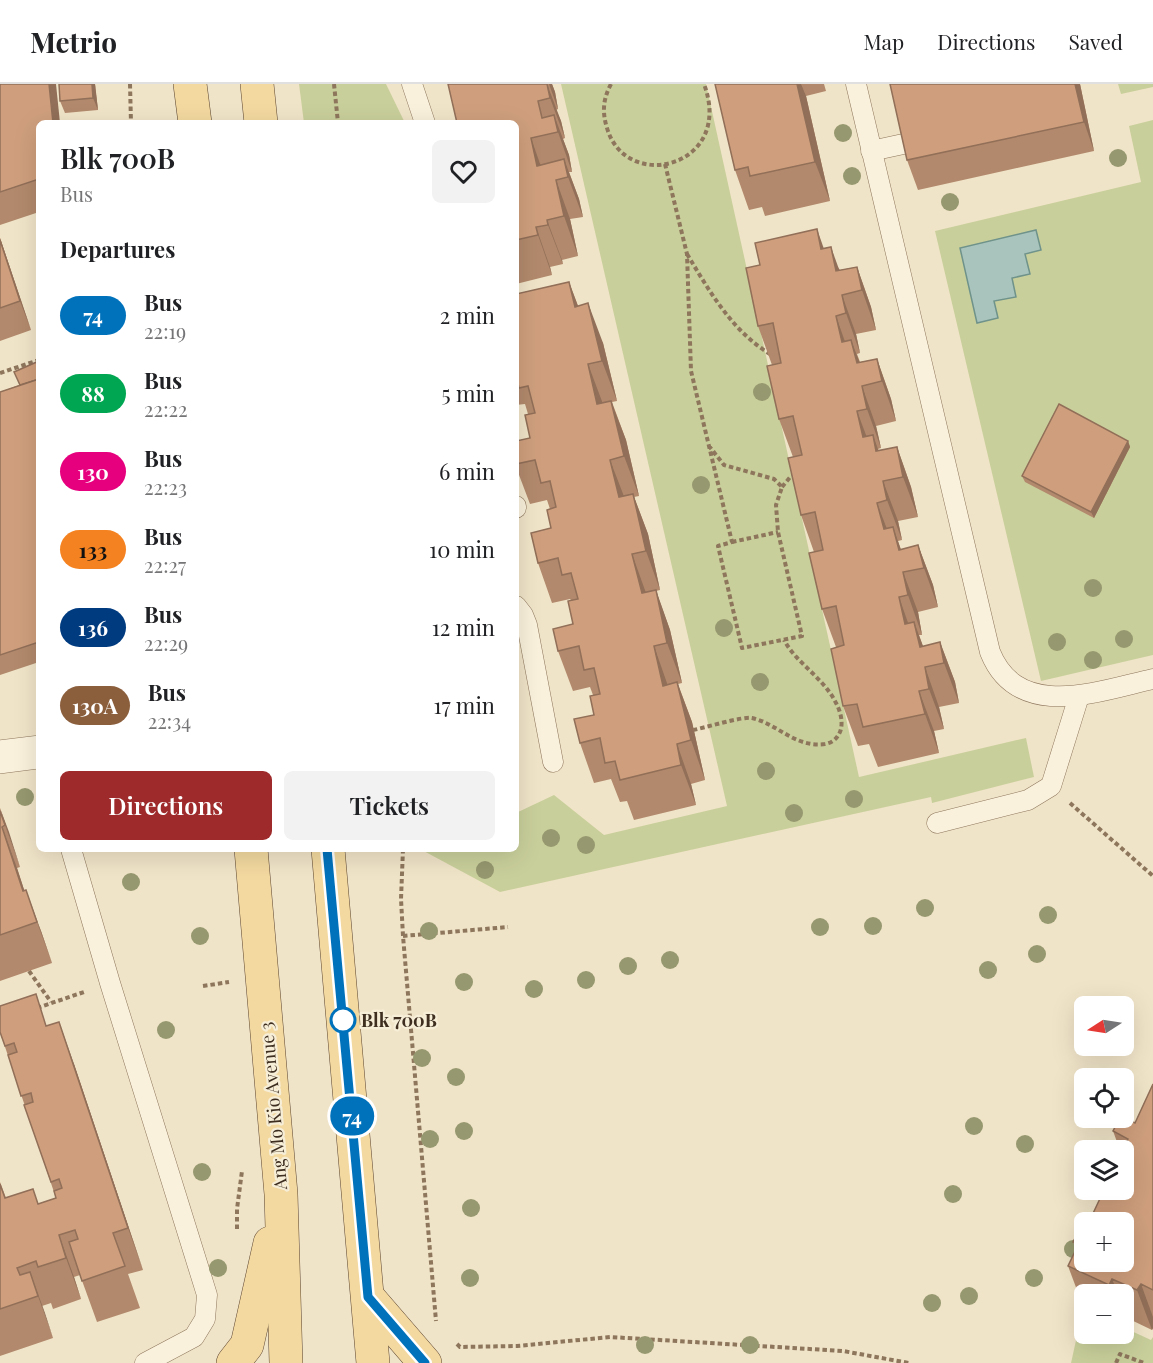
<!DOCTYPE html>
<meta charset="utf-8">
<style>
:root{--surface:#fff;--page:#f2f2f2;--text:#202124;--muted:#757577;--line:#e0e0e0;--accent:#9e2a2b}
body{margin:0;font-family:"Playfair Display",serif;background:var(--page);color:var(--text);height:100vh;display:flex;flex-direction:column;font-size:22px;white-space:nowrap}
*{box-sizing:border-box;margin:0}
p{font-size:20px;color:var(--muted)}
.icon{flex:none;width:33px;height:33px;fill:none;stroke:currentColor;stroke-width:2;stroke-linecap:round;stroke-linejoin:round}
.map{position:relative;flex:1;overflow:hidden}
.panel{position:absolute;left:36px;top:36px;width:483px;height:732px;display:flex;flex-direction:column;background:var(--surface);border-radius:9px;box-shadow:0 6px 24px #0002}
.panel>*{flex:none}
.badge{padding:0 12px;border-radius:20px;font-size:21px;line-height:39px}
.needle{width:39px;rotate:258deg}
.controls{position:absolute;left:1074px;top:912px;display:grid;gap:12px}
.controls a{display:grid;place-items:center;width:60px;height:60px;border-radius:9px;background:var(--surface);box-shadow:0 6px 24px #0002;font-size:30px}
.map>.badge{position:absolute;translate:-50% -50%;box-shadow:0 0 0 3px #fff}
h2{padding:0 24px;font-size:22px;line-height:54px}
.round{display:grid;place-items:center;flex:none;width:63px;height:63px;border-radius:9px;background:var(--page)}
.head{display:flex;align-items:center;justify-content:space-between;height:102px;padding:0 24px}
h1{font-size:28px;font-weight:600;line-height:45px}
.action{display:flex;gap:12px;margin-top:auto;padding:12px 24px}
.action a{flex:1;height:69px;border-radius:9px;background:var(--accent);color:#fff;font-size:24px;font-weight:600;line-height:69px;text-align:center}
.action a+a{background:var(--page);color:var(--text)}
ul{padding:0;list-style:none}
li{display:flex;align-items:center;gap:18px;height:78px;padding:0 24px}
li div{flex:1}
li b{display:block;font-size:22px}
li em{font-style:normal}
li .badge{min-width:66px;font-weight:700;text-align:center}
header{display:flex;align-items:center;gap:36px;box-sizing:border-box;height:84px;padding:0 30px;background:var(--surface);border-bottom:2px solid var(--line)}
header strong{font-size:28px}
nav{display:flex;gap:33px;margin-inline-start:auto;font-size:21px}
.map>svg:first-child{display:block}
</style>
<header>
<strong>Metrio</strong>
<nav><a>Map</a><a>Directions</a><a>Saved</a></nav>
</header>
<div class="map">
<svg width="1153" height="1279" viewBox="0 0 1153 1279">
<rect width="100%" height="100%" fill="#f0e4c8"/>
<g fill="#c9cf9b">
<path d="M299 0H386L405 39H304Z"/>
<path d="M561 0H706L859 693 1026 654 1034 693 932 719 931 713 500 808 420 765H516V729L554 711 604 751 727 722Z"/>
<path d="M1118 0H1153V3L1121 10Z"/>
<path d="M1153 36V571L1041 597 935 147 1141 98 1129 42Z"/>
<path d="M1081 1234 1084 1236V1250H1113L1122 1254 1127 1245 1151 1256 1153 1253V1279H1071Z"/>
</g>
<path fill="#a9c4bc" stroke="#6f938a" stroke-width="1.5" d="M1036 146 1041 166 1025 170 1030 190 1012 194 1016 213 994 217 998 234 977 239 960 164Z"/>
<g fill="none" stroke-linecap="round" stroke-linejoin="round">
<defs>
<g id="service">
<path d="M412 0 425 39"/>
<path d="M856 0 990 568C1018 638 1099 607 1153 595"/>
<path d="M871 67 908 59"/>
<path d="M516 422V424"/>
<path d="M516 522 523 531 527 541 553 678"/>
<path d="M937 739 1028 716 1051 702 1079 612"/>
<path d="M71 765 110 899 207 1211 205 1235 194 1253 145 1279"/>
</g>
<path id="minor" d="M0 673 39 668"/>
<g id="primary">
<path d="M190 0 195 39"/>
<path d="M257 0 261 39"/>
<path d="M251 765 281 1110 286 1279"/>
<path d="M328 765 373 1279"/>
<path d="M368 1213 425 1279"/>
<path d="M233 1279 247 1261 270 1159"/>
</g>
</defs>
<use href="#service" stroke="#8d765c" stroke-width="21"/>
<use href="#minor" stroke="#8d765c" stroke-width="34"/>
<use href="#primary" stroke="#5b4430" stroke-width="34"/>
<g stroke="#8d765c" stroke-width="4" stroke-dasharray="4.5 3" stroke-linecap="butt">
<path d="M130 0 131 39"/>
<path d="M334 0 338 39"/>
<path d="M611 0C603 15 602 28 607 44 626 110 735 83 704 0"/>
<path d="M665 80 687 170 691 287 732 458 718 462 742 564 802 552 778 448 776 421 782 403 774 395 724 381 709 362"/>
<path d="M687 170C710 208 732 247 770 270"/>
<path d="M0 289 39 276"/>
<path d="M782 403 791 392 797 389"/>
<path d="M732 458 778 448"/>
<path d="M693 646C704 644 743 632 752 634 778 640 795 664 825 660 831 659 836 656 839 650 844 641 841 628 836 619 824 594 797 580 784 556"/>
<path d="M1070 719 1153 792"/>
<path d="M403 765 401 815 403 852 436 1237"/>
<path d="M403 852 508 843"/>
<path d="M29 887 51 918"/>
<path d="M203 902 229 898"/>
<path d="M37 924 84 908"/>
<path d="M237 1145V1125L242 1087"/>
<path d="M457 1260 460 1263 517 1262 610 1253 843 1267 909 1279"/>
<path d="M1116 1279 1120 1270 1144 1279"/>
</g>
<use href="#service" stroke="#faf1dc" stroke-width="20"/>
<use href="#minor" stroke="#faf1dc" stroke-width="33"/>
<use href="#primary" stroke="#f3d9a0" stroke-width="33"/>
</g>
<g fill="#96986f">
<circle cx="843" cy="49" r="9"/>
<circle cx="1118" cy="74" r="9"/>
<circle cx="852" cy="92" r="9"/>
<circle cx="950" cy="118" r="9"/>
<circle cx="762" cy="308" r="9"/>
<circle cx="701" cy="401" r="9"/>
<circle cx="1093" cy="504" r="9"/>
<circle cx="724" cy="544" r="9"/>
<circle cx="1124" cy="555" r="9"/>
<circle cx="1057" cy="558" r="9"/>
<circle cx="1093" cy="576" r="9"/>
<circle cx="760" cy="598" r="9"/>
<circle cx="766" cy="687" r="9"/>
<circle cx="25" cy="713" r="9"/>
<circle cx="854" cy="715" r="9"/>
<circle cx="794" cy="729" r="9"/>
<circle cx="551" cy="754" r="9"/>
<circle cx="586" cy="761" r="9"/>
<circle cx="485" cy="786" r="9"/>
<circle cx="131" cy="798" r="9"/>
<circle cx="925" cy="824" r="9"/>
<circle cx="1048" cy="831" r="9"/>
<circle cx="873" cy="842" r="9"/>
<circle cx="820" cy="843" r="9"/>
<circle cx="429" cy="847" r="9"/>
<circle cx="200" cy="852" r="9"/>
<circle cx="1037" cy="870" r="9"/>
<circle cx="670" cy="876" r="9"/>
<circle cx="628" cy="882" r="9"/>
<circle cx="988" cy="886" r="9"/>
<circle cx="586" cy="896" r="9"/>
<circle cx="464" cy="898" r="9"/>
<circle cx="534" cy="905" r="9"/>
<circle cx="166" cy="946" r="9"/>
<circle cx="422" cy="974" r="9"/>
<circle cx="456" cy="993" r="9"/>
<circle cx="974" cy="1042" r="9"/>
<circle cx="464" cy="1047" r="9"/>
<circle cx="430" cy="1055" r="9"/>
<circle cx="1025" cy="1060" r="9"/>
<circle cx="202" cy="1088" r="9"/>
<circle cx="953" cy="1110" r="9"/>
<circle cx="471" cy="1124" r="9"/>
<circle cx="1073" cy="1165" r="9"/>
<circle cx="218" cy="1184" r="9"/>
<circle cx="470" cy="1194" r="9"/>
<circle cx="1034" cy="1194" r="9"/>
<circle cx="969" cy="1212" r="9"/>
<circle cx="932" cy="1219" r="9"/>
<circle cx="645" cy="1261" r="9"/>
<circle cx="750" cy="1261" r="9"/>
</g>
<g fill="#b2896c">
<path d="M0 0 39 39V128L0 141Z"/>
<path d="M95 0 98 26 65 29 60 17Z"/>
<path d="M448 0H552L555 8 558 25 556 26 561 37 565 54 563 55 569 71 572 88H569L579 115 583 133 570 135 578 172 562 176 563 180 550 183 552 191 516 200V39Z"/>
<path d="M715 0H824L826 7 806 12 830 117 765 132 762 123 749 126 735 86Z"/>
<path d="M890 0H1080L1094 67 918 106 907 76Z"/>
<path d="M0 154 31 246 0 257Z"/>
<path d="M824 165 840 186 857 183 871 223 876 246 856 250 860 269 857 270 860 278 877 275 891 315 896 337 876 342 881 364 878 365 879 367 897 363 911 403 918 433 898 437 902 456 898 457 901 466 918 461 933 501 938 523 918 528 922 551H919L923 563 940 558 955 598 959 619 939 623 944 645 934 647 939 669 878 683 869 660 858 662 843 622 836 563 822 525 814 468 801 431 793 373 779 335 772 281 758 242 760 181Z"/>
<path d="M569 198 578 222 603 259 617 317 612 318 626 356 639 412 634 413 648 450 660 506 656 507 670 546 682 599 678 600 692 638 705 696 691 700 696 721 634 736 627 717 620 718 611 695 594 699 580 659 594 631 593 611 590 603 573 607 558 567 573 540 571 516 570 515 552 519 538 479 551 444 550 425 547 416 530 420 516 383V357L530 354 528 330 525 320 516 321V210Z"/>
<path d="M39 277V578L0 591V308L19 301Z"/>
<path d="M1128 357 1130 363 1094 434 1025 398 1022 392Z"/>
<path d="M0 724 20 783 17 784 24 806 41 847 52 879 0 897Z"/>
<path d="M47 942 74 980 143 1186 128 1190 140 1224 97 1238 80 1191 74 1193 81 1215 53 1225 51 1219 42 1222 53 1254 0 1272V1098L6 1114 38 1120 56 1114 0 948Z"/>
<path d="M1153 1000V1244L1152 1246 1127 1234 1124 1241V1210H1084V1222H1083L1068 1182 1076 1165 1073 1158 1081 1143 1084 1178 1124 1066H1120L1113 1047 1135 1039Z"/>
</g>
<g fill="#916f58">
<path d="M49 0H56L60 39H53Z"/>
<path d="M92 0H95L98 26 93 14Z"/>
<path d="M547 0 561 37 565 54 550 14Z"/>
<path d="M549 0H552L555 8 558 25Z"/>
<path d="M797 0H801L806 12 830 117 815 78Z"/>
<path d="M1075 0H1080L1094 67 1084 38Z"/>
<path d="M554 31 569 71 572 88 558 48Z"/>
<path d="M531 54 545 94 537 82Z"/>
<path d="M564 75 579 115 583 133 568 93Z"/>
<path d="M556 96 570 135 578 172 564 132Z"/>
<path d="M547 136 562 176 563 180 548 141Z"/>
<path d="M536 143 550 183 552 191 538 151Z"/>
<path d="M817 145 831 185 821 165Z"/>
<path d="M0 154 31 246 20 217 0 156Z"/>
<path d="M831 163 845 202 836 187Z"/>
<path d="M857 183 871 223 876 246 862 206Z"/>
<path d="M569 198 584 238 575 223Z"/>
<path d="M842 211 856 250 860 269 846 229Z"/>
<path d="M588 219 603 259 617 317 602 277Z"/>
<path d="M836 232 850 272 842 258Z"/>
<path d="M851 256 866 295 857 279Z"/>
<path d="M877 275 891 315 896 337 882 297Z"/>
<path d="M588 280 603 320H597Z"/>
<path d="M862 302 876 342 881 364 867 325Z"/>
<path d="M611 317 626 356 639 412 624 372Z"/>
<path d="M857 327 872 367 863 353Z"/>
<path d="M873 351 887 391 876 367Z"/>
<path d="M1128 357 1130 363 1094 434 1091 428Z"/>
<path d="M897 363 911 403 918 433 903 393Z"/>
<path d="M610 376 625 415 619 413Z"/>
<path d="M883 397 898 437 902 456 887 416Z"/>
<path d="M633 410 648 450 660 506 646 467Z"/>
<path d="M877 419 892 458 884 445Z"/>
<path d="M893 443 907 483 899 466Z"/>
<path d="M918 461 933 501 938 523 924 484Z"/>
<path d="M632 470 646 509H642Z"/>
<path d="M903 488 918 528 922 551 908 511Z"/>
<path d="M656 506 670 546 682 599 667 559Z"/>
<path d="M899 513 913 553 905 540Z"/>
<path d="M914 538 929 578 920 563Z"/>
<path d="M940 558 955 598 959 619 944 579Z"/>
<path d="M654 562 668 602H663Z"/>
<path d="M925 583 939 623 944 645 929 605Z"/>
<path d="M677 598 692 638 705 696 691 656Z"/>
<path d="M919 607 934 647 939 669 925 630Z"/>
<path d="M677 660 691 700 696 721 681 681Z"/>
<path d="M0 724 9 748 20 783 5 741Z"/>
<path d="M2 743 17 784 35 839 23 807Z"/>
<path d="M26 806 41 847 52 879 37 838Z"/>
<path d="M59 938 74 980 143 1186 128 1144Z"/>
<path d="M59 1151 74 1193 81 1215 66 1174Z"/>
<path d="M30 1188 45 1229 53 1254 38 1212Z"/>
<path d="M1112 1195 1118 1210H1112L1109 1201Z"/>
<path d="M1141 1200 1153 1233V1244L1152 1246 1137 1206Z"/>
<path d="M1124 1225 1127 1234 1124 1241Z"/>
</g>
<g fill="#cf9f7d" stroke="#916f58" stroke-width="1.5">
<path d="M0 0H49L53 39H39V95L0 108Z"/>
<path d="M59 0H92L93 14 60 17Z"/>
<path d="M448 0H547L550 14 538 17 542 34 554 31 558 48 531 54 537 82 564 75 568 93 556 96 564 132 547 136 548 141 536 143 538 151 516 156V39H457Z"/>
<path d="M715 0H797L815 78 750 92 748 83 735 86Z"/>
<path d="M890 0H1075L1084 38 907 76Z"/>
<path d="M93 37V39H64Z"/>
<path d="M817 145 821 165 831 163 836 187 857 183 862 206 842 211 846 229 836 232 842 258 851 256 857 279 877 275 882 297 862 302 867 325 857 327 863 353 873 351 876 367 897 363 903 393 883 397 887 416 877 419 884 445 893 443 899 466 918 461 924 484 903 488 908 511 899 513 905 540 914 538 920 563 940 558 944 579 925 583 929 605 919 607 925 630 863 643 857 620 843 622 831 565 844 561 836 522 822 525 809 469 823 466 815 428 801 431 788 374 802 371 793 332 779 335 767 282 781 279 773 239 758 242 746 184 760 181 755 159Z"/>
<path d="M0 156 20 217 0 224Z"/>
<path d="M569 198 575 223 588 219 602 277 588 280 597 320 611 317 624 372 610 376 619 413 633 410 646 467 632 470 642 509 656 506 667 559 654 562 663 602 677 598 691 656 677 660 681 681 620 696 615 677 605 679 600 654 580 659 574 635 594 631 590 612 600 610 594 584 584 586 579 562 558 567 553 545 573 540 568 517 578 515 571 489 562 491 558 474 538 479 531 449 551 444 547 426 556 423 550 397 541 399 535 376 516 380V357L530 354 525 331 535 329 528 302 519 304 516 292V210Z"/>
<path d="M39 277V295L20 301 14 288Z"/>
<path d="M39 295V558L0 571V308Z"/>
<path d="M1059 320 1128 357 1091 428 1022 392Z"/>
<path d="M0 727 5 741 2 743 23 807 26 806 37 838 0 851Z"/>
<path d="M36 910 46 942 59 938 128 1144 113 1149 125 1182 82 1197 69 1158 78 1155 75 1146 59 1151 66 1174 38 1183 36 1177 17 1184 20 1191 30 1188 38 1212 0 1225V1100L5 1114 33 1105 38 1120 56 1114 54 1107 62 1104 59 1095 51 1098 24 1021 33 1018 31 1009 21 1012 8 971 17 968 14 959 5 962 0 948V922Z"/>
<path d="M1153 1000V1206L1141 1200 1137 1206 1112 1195 1109 1201 1068 1182 1079 1159 1073 1158 1081 1143 1084 1145V1178H1124V1138H1089L1104 1106H1124V1066H1123L1128 1055 1113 1047 1120 1034 1124 1033 1135 1039Z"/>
</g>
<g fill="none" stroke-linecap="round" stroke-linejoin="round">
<defs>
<path id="line" d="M327 765 368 1213 425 1279"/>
</defs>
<use href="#line" stroke="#fff" stroke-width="14"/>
<use href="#line" stroke="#0072bc" stroke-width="9"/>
</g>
<circle fill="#fff" stroke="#0072bc" stroke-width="3" cx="343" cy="936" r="12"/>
<g text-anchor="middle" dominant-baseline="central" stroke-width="4.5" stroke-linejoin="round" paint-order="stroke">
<g font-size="18" font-weight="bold" fill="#3d2e20" stroke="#f7eed8" text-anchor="start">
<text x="361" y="936">Blk 700B</text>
</g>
<g font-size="18" fill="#3d2e20" stroke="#f7eed8">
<text transform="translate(273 1022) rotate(-95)">Ang Mo Kio Avenue 3</text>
</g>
</g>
</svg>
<div class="controls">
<a><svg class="needle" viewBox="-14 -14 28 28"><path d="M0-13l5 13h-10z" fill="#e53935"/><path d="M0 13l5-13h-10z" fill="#757577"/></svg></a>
<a><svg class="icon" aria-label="locate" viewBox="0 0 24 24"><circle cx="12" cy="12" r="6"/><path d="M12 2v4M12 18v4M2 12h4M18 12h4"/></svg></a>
<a><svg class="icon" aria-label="layers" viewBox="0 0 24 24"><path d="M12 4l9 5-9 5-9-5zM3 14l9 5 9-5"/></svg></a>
<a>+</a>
<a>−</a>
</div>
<b class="badge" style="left:352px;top:1032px;background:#0072bc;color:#fff">74</b>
<section class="panel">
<div class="head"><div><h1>Blk 700B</h1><p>Bus</p></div><a class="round"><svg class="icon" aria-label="heart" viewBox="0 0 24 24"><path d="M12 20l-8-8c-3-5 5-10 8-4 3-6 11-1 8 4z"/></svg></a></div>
<h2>Departures</h2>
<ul>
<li><span class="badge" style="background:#0072bc;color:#fff">74</span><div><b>Bus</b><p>22:19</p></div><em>2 min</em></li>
<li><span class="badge" style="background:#00a651;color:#fff">88</span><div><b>Bus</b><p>22:22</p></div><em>5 min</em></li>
<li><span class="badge" style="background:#e6007e;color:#fff">130</span><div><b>Bus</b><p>22:23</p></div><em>6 min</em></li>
<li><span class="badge" style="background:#f58220;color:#111">133</span><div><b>Bus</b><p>22:27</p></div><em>10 min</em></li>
<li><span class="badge" style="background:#003b80;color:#fff">136</span><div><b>Bus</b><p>22:29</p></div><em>12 min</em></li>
<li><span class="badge" style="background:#8b5e3c;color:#fff">130A</span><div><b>Bus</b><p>22:34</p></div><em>17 min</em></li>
</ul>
<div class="action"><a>Directions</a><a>Tickets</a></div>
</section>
</div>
